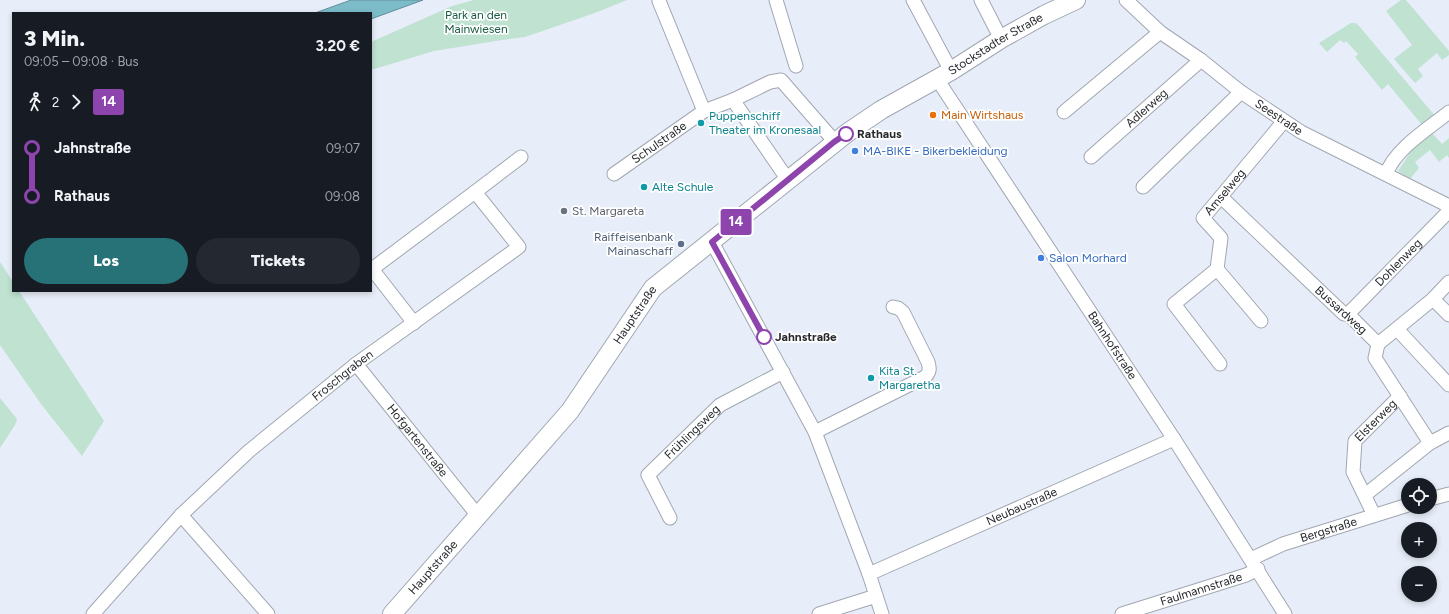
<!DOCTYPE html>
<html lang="de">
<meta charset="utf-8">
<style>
:root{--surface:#171b24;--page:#242831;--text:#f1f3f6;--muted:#9ea1a6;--accent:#277276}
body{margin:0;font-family:Figtree,sans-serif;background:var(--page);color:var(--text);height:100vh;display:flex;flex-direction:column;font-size:15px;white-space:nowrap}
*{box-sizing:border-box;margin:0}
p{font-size:13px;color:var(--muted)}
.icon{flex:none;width:22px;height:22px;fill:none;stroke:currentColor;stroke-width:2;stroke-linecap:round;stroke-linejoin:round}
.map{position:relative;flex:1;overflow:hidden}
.drawer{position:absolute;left:12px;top:12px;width:360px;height:280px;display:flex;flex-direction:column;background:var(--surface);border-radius:0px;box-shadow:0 2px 6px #0003}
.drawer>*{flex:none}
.badge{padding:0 8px;border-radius:3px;font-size:14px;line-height:26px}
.tools{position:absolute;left:1401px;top:478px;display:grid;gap:8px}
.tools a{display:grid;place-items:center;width:36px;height:36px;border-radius:50%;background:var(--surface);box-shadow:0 2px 6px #0003;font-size:20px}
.map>.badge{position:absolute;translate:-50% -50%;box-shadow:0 0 0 2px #fff}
.legs{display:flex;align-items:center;gap:6px;height:44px;padding:0 12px;font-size:13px}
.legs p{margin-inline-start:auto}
.overview{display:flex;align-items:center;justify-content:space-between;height:68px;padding:0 12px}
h1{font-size:22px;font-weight:800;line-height:30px}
.cta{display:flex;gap:8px;margin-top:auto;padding:8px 12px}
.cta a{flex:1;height:46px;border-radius:24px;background:var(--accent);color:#fff;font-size:16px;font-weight:800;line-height:46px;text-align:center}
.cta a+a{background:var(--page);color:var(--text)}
ul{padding:0 12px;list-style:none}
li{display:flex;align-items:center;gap:14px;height:48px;font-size:15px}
li i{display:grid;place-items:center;width:6px;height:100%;margin:0 5px;background:currentColor}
li i::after{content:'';width:10px;height:10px;margin:-5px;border:3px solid;border-radius:50%;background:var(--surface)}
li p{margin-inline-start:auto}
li:first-child i{background:linear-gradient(#0000 50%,currentColor 0)}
li:last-child i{background:linear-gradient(currentColor 50%,#0000 0)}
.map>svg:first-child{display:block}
</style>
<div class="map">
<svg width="1449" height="614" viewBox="0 0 1449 614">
<rect width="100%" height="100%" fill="#e8eef9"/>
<g fill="#bfe2d1">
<path d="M474 0H627L595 13 525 37 502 40 434 51 371 70V42L452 6Z"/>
<path d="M1401 0H1406L1449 51V55L1442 60 1437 53 1418 69 1423 76 1415 83 1394 59 1412 45 1386 11Z"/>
<path d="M1351 23H1356L1359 26 1436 117 1423 126 1388 84 1382 90 1355 57 1358 54 1346 41 1344 43 1340 40 1327 52 1319 43Z"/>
<path d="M1431 132 1442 144 1449 138V158L1447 155 1439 162 1430 150 1415 162 1419 168 1410 179 1398 171 1414 147Z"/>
<path d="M0 262 13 282V291H19L104 421 82 456 41 404 0 345Z"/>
<path d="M0 398 17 419 15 425 0 448Z"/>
</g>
<path fill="#7cbbc8" stroke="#628f9a" d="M351 0H423L371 19V13H315Z"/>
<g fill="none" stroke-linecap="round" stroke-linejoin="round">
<defs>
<g id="street">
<path d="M776 0 796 66"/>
<path d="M913 0 951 71"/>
<path d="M981 0 1001 39"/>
<path id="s1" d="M1126 0 1160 32 1201 60 1241 92 1301 132 1449 206"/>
<path d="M659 1 704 111"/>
<path id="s2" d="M937 79 1174 439 1285 614"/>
<path d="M733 100 788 180"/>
<path d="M1064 112 1160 32"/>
<path id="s3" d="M1091 157 1201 60"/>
<path id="s4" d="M614 174 704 111 733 100 770 82 781 80 829 135 834 142"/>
<path d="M1386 174C1396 148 1428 129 1449 112"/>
<path d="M1143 187 1241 92"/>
<path d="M1221 197 1344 314H1348L1378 344 1375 358 1430 443"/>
<path d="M712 242 815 432 869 574 882 614"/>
<path id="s5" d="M1217 269 1221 238 1203 218 1284 121"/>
<path d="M1217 269 1174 304 1220 364"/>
<path d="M1217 269 1261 321"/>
<path d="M1433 299 1449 315"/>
<path id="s6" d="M1348 314 1449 211"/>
<path d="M414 323 372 269 475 192"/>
<path d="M1397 329 1449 385"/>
<path d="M1378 344 1433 299 1449 282"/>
<path id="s7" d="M356 364 479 517"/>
<path d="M815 432 925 377C930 372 930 369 928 362L903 312 898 308 893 307"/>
<path d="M1365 495 1430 443 1449 433"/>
<path d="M1430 499 1449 494"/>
<path d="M181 515 268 614"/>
<path id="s8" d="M1374 515 1353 472 1355 441 1400 396"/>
<path id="s9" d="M670 518 648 475 720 405 783 372"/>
<path id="s10" d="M1251 559 1283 544 1408 505"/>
<path id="s11" d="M869 574 1174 439"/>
<path id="s12" d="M93 614 181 515 249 451 356 364 519 247 475 192 521 157"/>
<path d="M819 614 876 596"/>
<path id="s13" d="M1122 614 1246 575 1258 569"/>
</g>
<g id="secondary">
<path id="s14" d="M392 614 570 411 653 288 847 133 881 110 951 71 1001 39 1044 15 1076 0"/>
</g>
</defs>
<use href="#street" stroke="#a1a7b1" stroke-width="15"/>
<use href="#secondary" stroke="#a1a7b1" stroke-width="20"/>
<use href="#street" stroke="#fff" stroke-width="13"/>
<use href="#secondary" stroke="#fff" stroke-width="18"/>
</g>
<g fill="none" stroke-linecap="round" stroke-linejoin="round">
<defs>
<path id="line-1" d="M764 337 712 242 834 142 846 134"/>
</defs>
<use href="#line-1" stroke="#fff" stroke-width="9"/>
<use href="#line-1" stroke="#8e44ad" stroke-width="6"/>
</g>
<circle fill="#e8710a" stroke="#fff" stroke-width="1.5" cx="933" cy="115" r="4"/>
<g fill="#0f9aa8" stroke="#fff" stroke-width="1.5">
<circle cx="701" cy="123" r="4"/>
<circle cx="644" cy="187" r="4"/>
<circle cx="871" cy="378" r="4"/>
</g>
<g fill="#fff" stroke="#8e44ad" stroke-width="2">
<circle cx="846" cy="134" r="7"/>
<circle cx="764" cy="337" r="7"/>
</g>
<g fill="#3f7fe0" stroke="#fff" stroke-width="1.5">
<circle cx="855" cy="151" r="4"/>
<circle cx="1041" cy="258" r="4"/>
</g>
<circle fill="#6b7280" stroke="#fff" stroke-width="1.5" cx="564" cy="211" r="4"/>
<circle fill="#5c6f8a" stroke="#fff" stroke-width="1.5" cx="681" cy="244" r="4"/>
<g text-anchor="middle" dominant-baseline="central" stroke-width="3.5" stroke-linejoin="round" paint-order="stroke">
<g font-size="12" fill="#185a42" stroke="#fff">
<text x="476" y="15">Park an den<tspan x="476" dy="14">Mainwiesen</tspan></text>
</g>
<g font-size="12" fill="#26282d" stroke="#fff">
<text stroke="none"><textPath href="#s14" startOffset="840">Stockstadter Straße</textPath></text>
<text stroke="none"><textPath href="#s3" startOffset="74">Adlerweg</textPath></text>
<text stroke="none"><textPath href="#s1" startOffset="193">Seestraße</textPath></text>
<text stroke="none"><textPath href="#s4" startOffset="55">Schulstraße</textPath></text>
<text stroke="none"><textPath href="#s5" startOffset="92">Amselweg</textPath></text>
<text stroke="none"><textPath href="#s6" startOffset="72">Dohlenweg</textPath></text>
<text transform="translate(1341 310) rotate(42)">Bussardweg</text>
<text stroke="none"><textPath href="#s14" startOffset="386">Hauptstraße</textPath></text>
<text stroke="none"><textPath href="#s2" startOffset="319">Bahnhofstraße</textPath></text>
<text stroke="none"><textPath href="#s12" startOffset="346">Froschgraben</textPath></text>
<text stroke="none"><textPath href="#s8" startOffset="108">Elsterweg</textPath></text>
<text stroke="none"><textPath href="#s9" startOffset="110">Frühlingsweg</textPath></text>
<text stroke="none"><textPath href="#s7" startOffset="98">Hofgartenstraße</textPath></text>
<text stroke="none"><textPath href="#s11" startOffset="167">Neubaustraße</textPath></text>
<text stroke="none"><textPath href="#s10" startOffset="83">Bergstraße</textPath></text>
<text stroke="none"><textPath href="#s14" startOffset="62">Hauptstraße</textPath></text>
<text stroke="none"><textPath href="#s13" startOffset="83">Faulmannstraße</textPath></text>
</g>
<g font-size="12" fill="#c56008" stroke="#fff" text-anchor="start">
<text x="941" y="115">Main Wirtshaus</text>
</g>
<g font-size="12" fill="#0d838f" stroke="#fff" text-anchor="start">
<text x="709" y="116">Puppenschiff<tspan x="709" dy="14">Theater im Kronesaal</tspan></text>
<text x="652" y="187">Alte Schule</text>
<text x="879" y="371">Kita St.<tspan x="879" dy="14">Margaretha</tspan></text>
</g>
<g font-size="12" font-weight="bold" fill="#26282d" stroke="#fff" text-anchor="start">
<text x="857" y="134">Rathaus</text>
<text x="775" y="337">Jahnstraße</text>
</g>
<g font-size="12" fill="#366cbe" stroke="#fff" text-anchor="start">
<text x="863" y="151">MA-BIKE - Bikerbekleidung</text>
<text x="1049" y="258">Salon Morhard</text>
</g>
<g font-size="12" fill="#5b616d" stroke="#fff" text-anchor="start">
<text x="572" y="211">St. Margareta</text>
</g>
<g font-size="12" fill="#4e5e75" stroke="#fff" text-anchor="end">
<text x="673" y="237">Raiffeisenbank<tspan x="673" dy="14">Mainaschaff</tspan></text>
</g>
</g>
</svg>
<div class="tools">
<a><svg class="icon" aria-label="locate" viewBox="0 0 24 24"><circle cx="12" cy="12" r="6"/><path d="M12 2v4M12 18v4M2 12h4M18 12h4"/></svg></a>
<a>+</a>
<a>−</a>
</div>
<b class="badge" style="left:736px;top:222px;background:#8e44ad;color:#fff">14</b>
<section class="drawer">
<div class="overview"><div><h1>3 Min.</h1><p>09:05 – 09:08 · Bus</p></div><b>3.20 €</b></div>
<div class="legs"><svg class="icon" aria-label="walk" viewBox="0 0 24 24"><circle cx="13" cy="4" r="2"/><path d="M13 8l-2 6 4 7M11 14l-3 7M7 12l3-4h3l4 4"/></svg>2<svg class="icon" aria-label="forward" viewBox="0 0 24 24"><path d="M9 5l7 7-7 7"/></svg><b class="badge" style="background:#8e44ad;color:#fff">14</b></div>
<ul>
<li><i style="color:#8e44ad"></i><b>Jahnstraße</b><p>09:07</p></li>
<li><i style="color:#8e44ad"></i><b>Rathaus</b><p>09:08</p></li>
</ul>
<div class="cta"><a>Los</a><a>Tickets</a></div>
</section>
</div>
